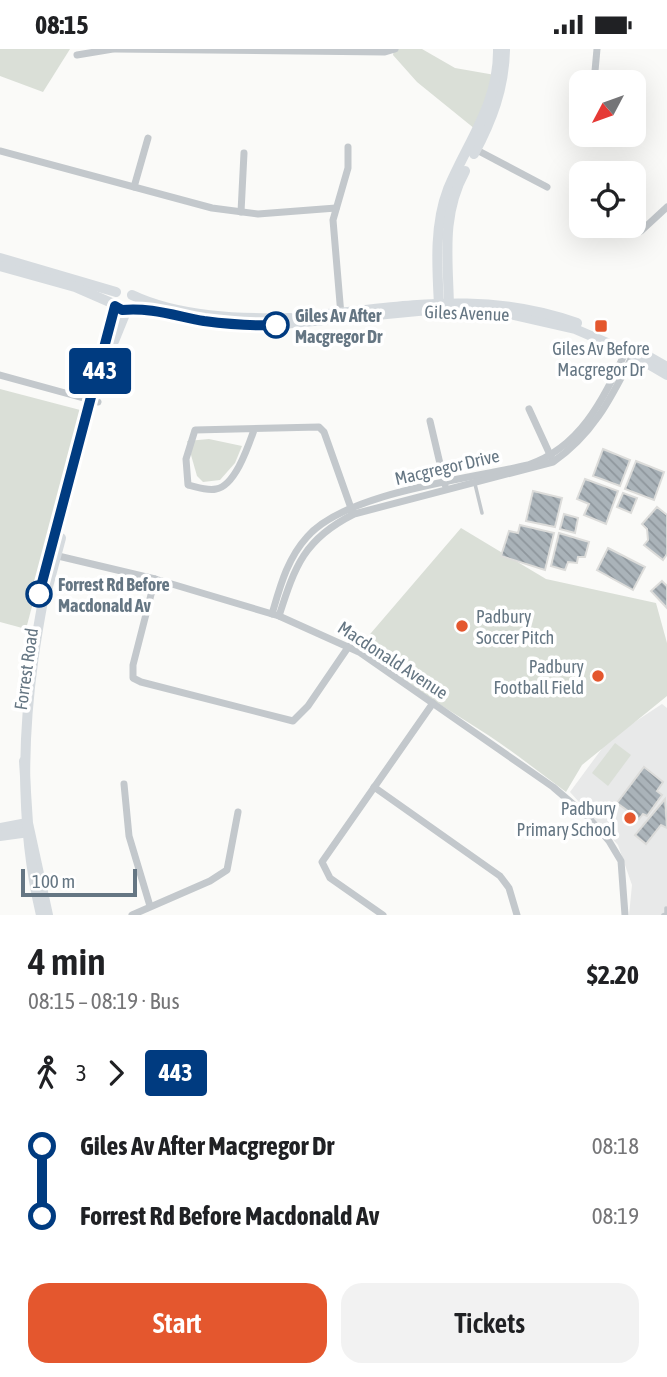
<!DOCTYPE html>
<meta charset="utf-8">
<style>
:root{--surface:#fff;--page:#f2f2f2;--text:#202124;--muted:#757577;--accent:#e4572e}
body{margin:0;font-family:"Asap Condensed",sans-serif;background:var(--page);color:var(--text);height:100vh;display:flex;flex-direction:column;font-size:26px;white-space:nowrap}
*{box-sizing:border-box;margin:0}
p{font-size:23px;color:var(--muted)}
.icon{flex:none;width:38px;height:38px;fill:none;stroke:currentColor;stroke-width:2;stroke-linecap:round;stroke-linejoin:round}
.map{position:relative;height:866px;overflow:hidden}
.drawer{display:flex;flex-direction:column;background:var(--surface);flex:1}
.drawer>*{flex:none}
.badge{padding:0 14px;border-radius:5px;font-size:24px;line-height:46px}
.needle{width:46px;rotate:229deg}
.fabs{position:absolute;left:569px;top:21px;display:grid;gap:14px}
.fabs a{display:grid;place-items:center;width:77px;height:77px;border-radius:14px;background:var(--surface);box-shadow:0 7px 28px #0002;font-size:35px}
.scale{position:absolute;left:21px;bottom:18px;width:116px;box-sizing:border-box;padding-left:7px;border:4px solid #657683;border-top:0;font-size:19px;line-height:24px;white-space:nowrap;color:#657683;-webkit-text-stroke:5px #fff;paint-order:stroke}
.map>.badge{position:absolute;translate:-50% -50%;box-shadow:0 0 0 4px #fff}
.legs{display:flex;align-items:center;gap:10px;height:77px;padding:0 28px;font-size:23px}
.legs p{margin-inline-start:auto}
.headline{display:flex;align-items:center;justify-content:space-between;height:119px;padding:0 28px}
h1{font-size:38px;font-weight:600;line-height:52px}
.cta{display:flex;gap:14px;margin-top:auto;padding:14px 28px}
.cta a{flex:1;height:80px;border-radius:21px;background:var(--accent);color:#fff;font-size:28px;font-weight:600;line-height:80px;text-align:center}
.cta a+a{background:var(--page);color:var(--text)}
ul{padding:0 28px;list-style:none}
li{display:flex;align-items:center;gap:24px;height:70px;font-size:26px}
li i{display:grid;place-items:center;width:10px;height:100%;margin:0 9px;background:currentColor}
li i::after{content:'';width:18px;height:18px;margin:-9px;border:5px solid;border-radius:50%;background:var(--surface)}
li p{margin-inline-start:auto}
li:first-child i{background:linear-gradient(#0000 50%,currentColor 0)}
li:last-child i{background:linear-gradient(currentColor 50%,#0000 0)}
.status{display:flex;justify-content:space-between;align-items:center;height:49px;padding:0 35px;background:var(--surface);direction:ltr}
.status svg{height:19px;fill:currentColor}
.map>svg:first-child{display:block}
</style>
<div class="status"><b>08:15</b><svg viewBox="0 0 49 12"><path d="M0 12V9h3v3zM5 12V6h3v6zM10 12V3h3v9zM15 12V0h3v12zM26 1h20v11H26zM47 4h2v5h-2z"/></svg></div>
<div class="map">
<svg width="667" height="866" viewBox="0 0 667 866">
<defs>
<pattern id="building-back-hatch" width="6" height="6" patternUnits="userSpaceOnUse" patternTransform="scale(1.75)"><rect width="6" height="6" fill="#aab3b9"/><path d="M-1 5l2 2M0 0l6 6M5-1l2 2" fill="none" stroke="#8e969c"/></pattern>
</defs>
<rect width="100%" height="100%" fill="#fafaf8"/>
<path fill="#e8e9e9" d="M662 655 667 659V866H629L632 836 618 796 570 743 609 690Z"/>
<g fill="#dadfd7">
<path d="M0 0H70L43 43 0 27Z"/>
<path d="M394 0H422L455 19 495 26 475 80 417 33 393 6Z"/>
<path d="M0 340 84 362 26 580 0 573Z"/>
<path d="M209 390 242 397 235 414 220 431 203 433 197 427 187 392Z"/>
<path d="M461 479 546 530 656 554 667 594V647L582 716 566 743C540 724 514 703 488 686 445 658 396 632 365 591Z"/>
<path d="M615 694 631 706 608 737 592 724Z"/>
</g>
<g fill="url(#building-back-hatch)" stroke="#dcdcda" stroke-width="2">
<path d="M603 400 630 411 620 437 593 427Z"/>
<path d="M636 412 664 423 654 451 625 440Z"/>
<path d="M585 430 618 442 606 475 584 466 589 455 577 450Z"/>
<path d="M533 442 562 449 555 478 526 472Z"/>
<path d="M623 444 637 449 631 464 617 458Z"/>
<path d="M657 458 667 466V505L663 511 644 496 648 491 647 480 642 475Z"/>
<path d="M564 465 578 469 575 484 560 480Z"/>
<path d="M520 476 554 484 545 521 501 507 509 482 518 484Z"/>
<path d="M559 484 589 493 585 508H578L577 514 568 513 565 521 551 517Z"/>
<path d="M608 499 645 518 633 541 597 521Z"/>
<path d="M662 532 667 537V559L651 542Z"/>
<path d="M644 718 663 733 657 742 662 746 647 767 643 765 639 770 617 754Z"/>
<path d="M665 750 667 779 661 776 646 795 635 786Z"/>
</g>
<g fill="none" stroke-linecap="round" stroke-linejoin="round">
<g stroke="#c3c8cc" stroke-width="3.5">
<path d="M475 435 482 464"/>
<path d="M663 866 666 865V859"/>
</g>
<g stroke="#c3c8cc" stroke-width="7">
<path d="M115 0 385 3 395 0"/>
<path d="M77 6 113 0"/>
<path d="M594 33 597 0"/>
<path d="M473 99 547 138"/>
<path d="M0 102 212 159 258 165 336 159"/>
<path d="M134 138 148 89"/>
<path d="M241 163 244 104"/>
<path d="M641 182 667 158"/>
<path d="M341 266 333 171 348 119V98"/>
<path d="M0 326 98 353"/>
<path d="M529 360 552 410"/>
<path d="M430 372 445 436"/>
<path d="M254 381C248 398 235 437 216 440 207 442 197 438 188 436L186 410 195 381 319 378 324 383 352 462"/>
<path d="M54 506 155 530 279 567 359 603 553 738 588 768 609 792 621 812 625 866"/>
<path d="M155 530 133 616V629L141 633 293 672 308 657 349 597"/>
<path d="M272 565C280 538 287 510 307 488 346 443 469 430 528 416 582 398 604 348 627 300"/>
<path d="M279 567C295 517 304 490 354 465L553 413C594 385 612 347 634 304"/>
<path d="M124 735 129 787 150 857"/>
<path d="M374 738 500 827 509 839 517 866"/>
<path d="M132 866 210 832 227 821 238 763"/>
<path d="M383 866 330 829 322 813 433 654"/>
</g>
<g stroke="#d6dbdf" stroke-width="10">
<path d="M474 105C492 71 504 40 505 1"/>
<path d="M0 209 116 243"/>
<path d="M0 217 75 238 114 255"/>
<path d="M132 246C178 268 240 270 290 269"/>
<path d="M439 256C437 218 434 176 448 140 468 92 499 54 498 0"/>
<path d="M449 257C448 209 441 166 465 122"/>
<path d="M130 258 204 272 262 277 439 260 505 264 575 280 626 302 667 326"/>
<path d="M305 267C402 259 481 240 577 274"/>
<path d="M114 292 127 260"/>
<path d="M632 298 667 318"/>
<path d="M45 549 61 489"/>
<path d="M24 712 28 774 48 866"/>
<path d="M0 779 27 774"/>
<path d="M0 787 29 783"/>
<path d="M41 866C0 694 46 522 90 355 99 323 109 290 115 257"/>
</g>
</g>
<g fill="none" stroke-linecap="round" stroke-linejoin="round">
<defs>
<path id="line-1" d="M39 545 115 257 122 261C149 258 176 267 204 272 227 275 252 277 276 276"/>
</defs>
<use href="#line-1" stroke="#fff" stroke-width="16"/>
<use href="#line-1" stroke="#003b80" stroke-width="10"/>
</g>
<g fill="#fff" stroke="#003b80" stroke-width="3.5">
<circle cx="276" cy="276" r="12"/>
<circle cx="39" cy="545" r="12"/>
</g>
<g fill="#e4572e" stroke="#fff" stroke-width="2.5">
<rect x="594" y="270" width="14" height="14" rx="3.5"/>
<circle cx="462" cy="577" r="7"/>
<circle cx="598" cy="627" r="7"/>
<circle cx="630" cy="769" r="7"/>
</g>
<g text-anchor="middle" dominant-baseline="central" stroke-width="7" stroke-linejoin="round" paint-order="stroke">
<g font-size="18" fill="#657683" stroke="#fff">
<text transform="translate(467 264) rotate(2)">Giles Avenue</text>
<text transform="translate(447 418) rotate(-13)">Macgregor Drive</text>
<text transform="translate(393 611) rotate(33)">Macdonald Avenue</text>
<text transform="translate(26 620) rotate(-82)">Forrest Road</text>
</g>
<g font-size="18" font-weight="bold" fill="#657683" stroke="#fff" text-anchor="start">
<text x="295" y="266">Giles Av After<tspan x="295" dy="21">Macgregor Dr</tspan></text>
<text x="58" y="535">Forrest Rd Before<tspan x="58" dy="21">Macdonald Av</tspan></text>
</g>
<g font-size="18" fill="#657683" stroke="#fff" text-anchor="end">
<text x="601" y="299" text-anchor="middle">Giles Av Before<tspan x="601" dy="21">Macgregor Dr</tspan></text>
<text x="476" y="567" text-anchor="start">Padbury<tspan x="476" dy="21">Soccer Pitch</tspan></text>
<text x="584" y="617">Padbury<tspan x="584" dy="21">Football Field</tspan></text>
<text x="616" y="759">Padbury<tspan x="616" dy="21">Primary School</tspan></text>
</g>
</g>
</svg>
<div class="fabs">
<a><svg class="needle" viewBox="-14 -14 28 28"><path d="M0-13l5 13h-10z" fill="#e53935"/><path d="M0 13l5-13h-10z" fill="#757577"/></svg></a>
<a><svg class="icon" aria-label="locate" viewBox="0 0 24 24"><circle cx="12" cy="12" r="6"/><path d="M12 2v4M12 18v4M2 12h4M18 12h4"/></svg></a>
</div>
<div class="scale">100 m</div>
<b class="badge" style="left:100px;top:322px;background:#003b80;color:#fff">443</b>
</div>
<section class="drawer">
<div class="headline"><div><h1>4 min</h1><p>08:15 – 08:19 · Bus</p></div><b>$2.20</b></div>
<div class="legs"><svg class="icon" aria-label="walk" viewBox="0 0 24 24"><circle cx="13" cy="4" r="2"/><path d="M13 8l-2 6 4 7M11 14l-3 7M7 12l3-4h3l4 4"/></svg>3<svg class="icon" aria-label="forward" viewBox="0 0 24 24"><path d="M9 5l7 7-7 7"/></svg><b class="badge" style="background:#003b80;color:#fff">443</b></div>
<ul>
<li><i style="color:#003b80"></i><b>Giles Av After Macgregor Dr</b><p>08:18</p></li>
<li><i style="color:#003b80"></i><b>Forrest Rd Before Macdonald Av</b><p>08:19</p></li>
</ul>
<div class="cta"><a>Start</a><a>Tickets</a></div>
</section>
